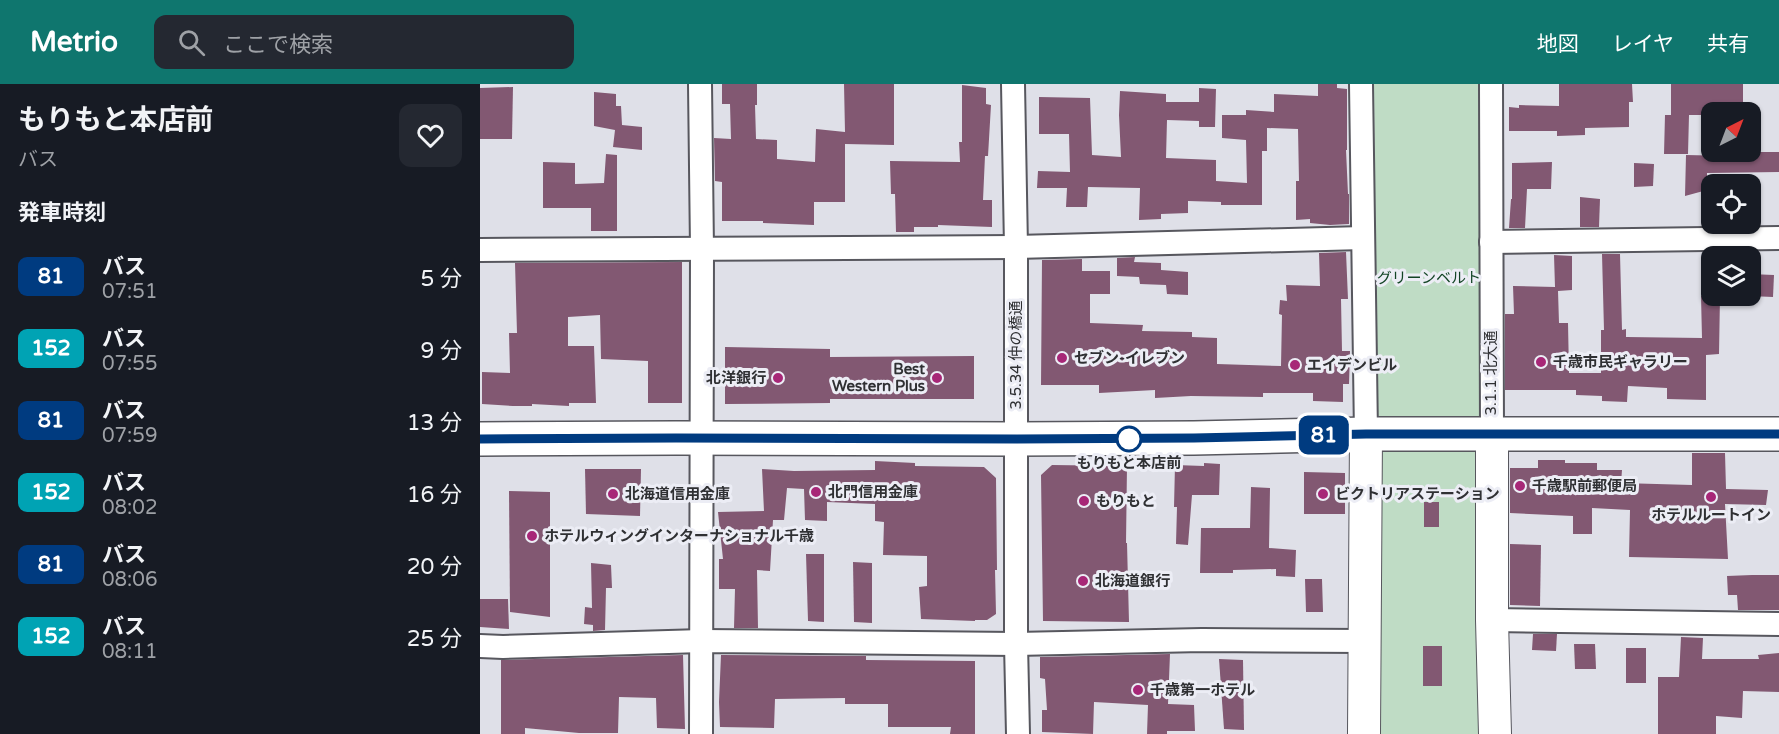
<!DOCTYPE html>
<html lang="ja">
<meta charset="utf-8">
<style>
:root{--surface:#171b24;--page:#242831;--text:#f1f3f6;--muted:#9ea1a6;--accent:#0f766e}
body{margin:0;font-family:"Varela Round","Noto Sans JP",sans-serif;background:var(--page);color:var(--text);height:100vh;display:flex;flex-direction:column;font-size:22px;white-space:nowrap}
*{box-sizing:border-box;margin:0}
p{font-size:20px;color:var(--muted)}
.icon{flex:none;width:33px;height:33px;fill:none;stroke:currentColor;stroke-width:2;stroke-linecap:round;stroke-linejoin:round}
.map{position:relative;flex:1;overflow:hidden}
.details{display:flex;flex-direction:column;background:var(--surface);width:480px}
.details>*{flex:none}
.badge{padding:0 12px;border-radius:9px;font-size:21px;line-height:39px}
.needle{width:39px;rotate:42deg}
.controls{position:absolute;left:1221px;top:18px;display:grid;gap:12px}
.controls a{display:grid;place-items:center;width:60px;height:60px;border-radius:12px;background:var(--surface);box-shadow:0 2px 4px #0004;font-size:30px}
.map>.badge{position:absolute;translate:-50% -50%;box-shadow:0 0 0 3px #fff}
h2{padding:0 18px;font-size:22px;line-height:54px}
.round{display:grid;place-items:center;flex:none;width:63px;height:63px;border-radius:12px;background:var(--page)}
.head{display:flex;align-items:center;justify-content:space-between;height:102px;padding:0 18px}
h1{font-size:28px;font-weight:700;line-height:45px}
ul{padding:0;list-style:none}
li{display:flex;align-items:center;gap:18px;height:72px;padding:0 18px}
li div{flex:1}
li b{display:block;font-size:22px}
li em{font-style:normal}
li .badge{min-width:66px;font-weight:700;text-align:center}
header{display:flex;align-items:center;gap:36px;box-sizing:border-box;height:84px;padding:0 30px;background:var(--accent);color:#fff}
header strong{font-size:28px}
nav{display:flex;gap:33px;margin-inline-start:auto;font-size:21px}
.search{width:420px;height:54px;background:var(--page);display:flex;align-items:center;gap:15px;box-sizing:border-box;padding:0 21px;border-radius:12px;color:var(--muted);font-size:22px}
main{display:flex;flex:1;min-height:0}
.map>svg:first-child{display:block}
</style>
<header>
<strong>Metrio</strong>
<div class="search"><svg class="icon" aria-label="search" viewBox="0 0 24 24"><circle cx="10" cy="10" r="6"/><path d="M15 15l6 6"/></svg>ここで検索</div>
<nav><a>地図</a><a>レイヤ</a><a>共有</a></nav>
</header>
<main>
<section class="details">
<div class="head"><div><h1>もりもと本店前</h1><p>バス</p></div><a class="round"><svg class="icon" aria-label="heart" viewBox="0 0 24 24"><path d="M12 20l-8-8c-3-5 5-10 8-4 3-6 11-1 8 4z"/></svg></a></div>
<h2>発車時刻</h2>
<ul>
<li><span class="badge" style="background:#003b80;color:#fff">81</span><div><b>バス</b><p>07:51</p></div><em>5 分</em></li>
<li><span class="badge" style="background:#00a3b4;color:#fff">152</span><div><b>バス</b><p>07:55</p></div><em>9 分</em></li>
<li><span class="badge" style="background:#003b80;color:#fff">81</span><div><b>バス</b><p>07:59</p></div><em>13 分</em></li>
<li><span class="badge" style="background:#00a3b4;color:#fff">152</span><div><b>バス</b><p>08:02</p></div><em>16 分</em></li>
<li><span class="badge" style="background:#003b80;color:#fff">81</span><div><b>バス</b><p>08:06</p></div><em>20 分</em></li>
<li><span class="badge" style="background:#00a3b4;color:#fff">152</span><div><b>バス</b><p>08:11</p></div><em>25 分</em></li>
</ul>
</section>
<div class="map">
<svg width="1299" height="650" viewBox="0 0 1299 650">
<rect width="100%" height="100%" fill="#dfe0e8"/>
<path fill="#bfdcc5" d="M894 0H1001L1002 650H900Z"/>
<g fill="#825872">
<path d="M242 0H277V21H275L276 55 297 56V75L335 78 336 45 365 48 364 0H414V61L365 60V53V118H334V141L283 139V137H242V98L235 97 234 54 251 55 250 20H242Z"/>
<path d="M838 0H857V4L867 5V66H866L868 110H869V140L850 141 830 139V135L816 136V97H819L818 45 787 44V67H782V121H741V118L708 117V129L681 130V135L659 136 660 104 608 103 607 123H586L587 104H557L558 87 590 88 589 50H559V13L610 14 612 71 641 73 639 31 640 7 686 10V18H719V4L736 5 735 43H719V37L687 36 686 74 736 76V97L767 99 766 56 742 54V31H766V26L794 28V10L838 12Z"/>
<path d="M1079 0H1152L1153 18H1149V43L1105 44V51L1077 52V47H1029V23L1039 24V21L1079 22Z"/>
<path d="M1191 0H1263V28H1232V31H1209L1208 70H1184L1185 31H1191Z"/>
<path d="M482 1 506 4V20L511 21 508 72H505L503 116H512V143L458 141V143H434V148H416L415 110H411L410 77 480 78 479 58H482Z"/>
<path d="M33 3 32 55H0V4Z"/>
<path d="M114 8 136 10V22H141L142 41 162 43V66L133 63 135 46 114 42Z"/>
<path d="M1277 68H1299V88L1227 89V106L1205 112 1206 71 1252 72V69H1277Z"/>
<path d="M126 70 137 71V147H111V124H63V78L95 79V100L124 99Z"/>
<path d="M1072 78 1071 105H1047L1045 144H1029L1031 115H1032V79Z"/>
<path d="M1154 79 1174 80 1173 102 1154 103Z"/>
<path d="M1100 113 1120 115 1119 143H1100Z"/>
<path d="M866 168 868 215H861L862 267H870L869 300H863V318L833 317V309H783V313L711 312 675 314V306L619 309V301H561L562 176 602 175V187H630V210H610V239L663 241 662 247 712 248V253L737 254V280L801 282 802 231 799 230 800 216 807 217 806 201 840 202 839 169Z"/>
<path d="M1122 170H1140L1142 246 1146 245V253L1222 254 1221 212H1240L1239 270 1226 271V316L1187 315V304L1148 302 1147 318 1122 317V312L1096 311V306H1025V230H1034L1033 202 1075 203 1074 171 1092 172V206L1078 207 1079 239H1088L1089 289H1121V246H1124Z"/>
<path d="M655 173 654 178 681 179V186L708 188V211L687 210 686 201 660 200 659 193 637 192V174Z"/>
<path d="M202 178V319H168V277L121 275 120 231 88 233V262H114L116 319H89V322L52 320V322H33L2 320V288L30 289 29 249H37L35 179Z"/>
<path d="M1270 190 1294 191 1293 213 1270 212Z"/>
<path d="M245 263 350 265V273L494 272V315H350V319L245 320Z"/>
<path d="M1212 369H1245L1246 405 1288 406 1286 421 1245 420 1248 475 1149 473 1150 426 1112 424V450H1093V432L1030 429V384H1058V376H1085V379H1117V386H1142L1141 399 1212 401Z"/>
<path d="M395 377 435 379V382L504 383 516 394 517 486H515L516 530 507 536H495V537L441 535 439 503 447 502V472L403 471 404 438 395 437V420L347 418V437L325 436 324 405 307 404 304 436H293L290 487 277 486 278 544H254L255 505H239V475H243L238 428 284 427 282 385 314 387 395 386Z"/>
<path d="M724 379 740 380 739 411H712L708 461 696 460 697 423H694L695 381 724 382Z"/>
<path d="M572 381 647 382 646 459H647L649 538 563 537 561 391Z"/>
<path d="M105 385H161L160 432 106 430Z"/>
<path d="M824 388 865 389V430H824Z"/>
<path d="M771 403 790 404 789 464 816 466 815 493 796 492V485L753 486V489H720L721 444H770Z"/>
<path d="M29 407 70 408V533L30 528Z"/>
<rect x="944" y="418" width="15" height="25"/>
<path d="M1030 460 1061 461 1060 522 1030 521Z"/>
<path d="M326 470H344V538L328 537Z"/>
<path d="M373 478 392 479V539L374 538Z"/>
<path d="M111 479 131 481 132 504H126L125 546 113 547V541L104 540 105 523 112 524Z"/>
<path d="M1272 491H1299V526H1258L1257 511H1248L1247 492Z"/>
<path d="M825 495H842L843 528H826Z"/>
<path d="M0 515H28L29 545 0 543Z"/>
<path d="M1053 550H1077L1076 567 1052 566Z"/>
<path d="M1201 553 1223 554 1222 575H1279L1278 571 1299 569V608L1263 607 1262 634 1236 632V650H1178V593H1199Z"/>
<path d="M1094 560H1115L1116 585H1095Z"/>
<rect x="943" y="562" width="19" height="40"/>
<rect x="1146" y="564" width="20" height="35"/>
<path d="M690 570 688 620 714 621 715 647H687V650H667L668 621 614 618 613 650 562 648V626H567L565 595 560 594V573Z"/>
<path d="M203 571 205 645 177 644 176 614 139 613 138 649H99L45 644V650H21V576Z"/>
<path d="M241 571 386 572V576L495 577V650H470L471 643H408V620H365V614L295 615 294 644 240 643 239 618Z"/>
<path d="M739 575 763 576 764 646 744 645Z"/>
</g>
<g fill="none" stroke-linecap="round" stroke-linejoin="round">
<defs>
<g id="street">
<path d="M220 0 222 165 221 650"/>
<path d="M533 0 536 163V560L538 650"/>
<path d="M881 0 886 350"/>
<path d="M1011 0 1012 350"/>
<path d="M1011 158 1299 154"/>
<path d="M0 166 536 163 883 154"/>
<path d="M1012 536 1299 540"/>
<path d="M0 562 23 563 222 557 536 560 722 556 885 557"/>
</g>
<g id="secondary">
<path d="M1012 350V536L1015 650"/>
<path d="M884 650 886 350"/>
</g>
<path id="highway" d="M0 355 196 354 537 355 714 354 886 350H1299"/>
</defs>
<use href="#street" stroke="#57575e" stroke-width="26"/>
<use href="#secondary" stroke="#57575e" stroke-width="34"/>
<use href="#highway" stroke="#57575e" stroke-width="36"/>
<use href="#street" stroke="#fff" stroke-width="22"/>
<use href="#secondary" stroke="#fff" stroke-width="32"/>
<use href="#highway" stroke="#fff" stroke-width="33"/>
</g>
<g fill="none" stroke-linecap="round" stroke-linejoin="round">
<defs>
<path id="line" d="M0 355 196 354 537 355 714 354 886 350H1299"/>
</defs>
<use href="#line" stroke="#fff" stroke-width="14"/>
<use href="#line" stroke="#003b80" stroke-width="9"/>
</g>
<g fill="#a72777" stroke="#ecedf5" stroke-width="2">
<circle cx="582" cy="274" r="6"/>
<circle cx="1061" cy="278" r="6"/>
<circle cx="815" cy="281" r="6"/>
<circle cx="298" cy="294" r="6"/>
<circle cx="457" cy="294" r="6"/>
<circle cx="1040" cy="402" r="6"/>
<circle cx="336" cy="408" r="6"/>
<circle cx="133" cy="410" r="6"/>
<circle cx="843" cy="410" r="6"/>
<circle cx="1231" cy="413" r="6"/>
<circle cx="604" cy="417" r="6"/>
<circle cx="52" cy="452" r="6"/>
<circle cx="603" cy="497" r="6"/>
<circle cx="658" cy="606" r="6"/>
</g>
<circle fill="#fff" stroke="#003b80" stroke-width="3" cx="649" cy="355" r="12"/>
<g text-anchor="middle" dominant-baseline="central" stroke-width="6" stroke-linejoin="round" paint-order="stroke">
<g font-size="15" fill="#124424" stroke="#ecedf5">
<text x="949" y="194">グリーンベルト</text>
</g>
<g font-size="15" fill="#2f3033" stroke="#ecedf5">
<text transform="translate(536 271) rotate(-90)">3.5.34 仲の橋通</text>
<text transform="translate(1011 289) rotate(-90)">3.1.1 北大通</text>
</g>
<g font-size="15" font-weight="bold" fill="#2f3033" stroke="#ecedf5" text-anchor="start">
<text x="594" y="274">セブン-イレブン</text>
<text x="1073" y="278">千歳市民ギャラリー</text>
<text x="827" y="281">エイデンビル</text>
<text x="445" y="285" text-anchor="end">Best<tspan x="445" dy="17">Western Plus</tspan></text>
<text x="286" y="294" text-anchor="end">北洋銀行</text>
<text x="1052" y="402">千歳駅前郵便局</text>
<text x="348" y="408">北門信用金庫</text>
<text x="145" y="410">北海道信用金庫</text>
<text x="855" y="410">ビクトリアステーション</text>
<text x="616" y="417">もりもと</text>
<text x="1231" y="431" text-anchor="middle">ホテルルートイン</text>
<text x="64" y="452">ホテルウィングインターナショナル千歳</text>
<text x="615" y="497">北海道銀行</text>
<text x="670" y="606">千歳第一ホテル</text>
</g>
<g font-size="15" font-weight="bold" fill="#2f3033" stroke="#ecedf5">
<text x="649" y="379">もりもと本店前</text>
</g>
</g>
</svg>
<div class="controls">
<a><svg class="needle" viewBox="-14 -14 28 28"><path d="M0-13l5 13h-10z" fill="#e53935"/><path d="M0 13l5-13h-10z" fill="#9ea1a6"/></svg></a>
<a><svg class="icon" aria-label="locate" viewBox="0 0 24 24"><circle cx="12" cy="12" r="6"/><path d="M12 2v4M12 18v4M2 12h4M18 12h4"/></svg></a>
<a><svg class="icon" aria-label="layers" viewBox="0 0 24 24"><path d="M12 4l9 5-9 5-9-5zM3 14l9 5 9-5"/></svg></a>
</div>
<b class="badge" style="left:844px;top:351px;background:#003b80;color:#fff">81</b>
</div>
</main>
